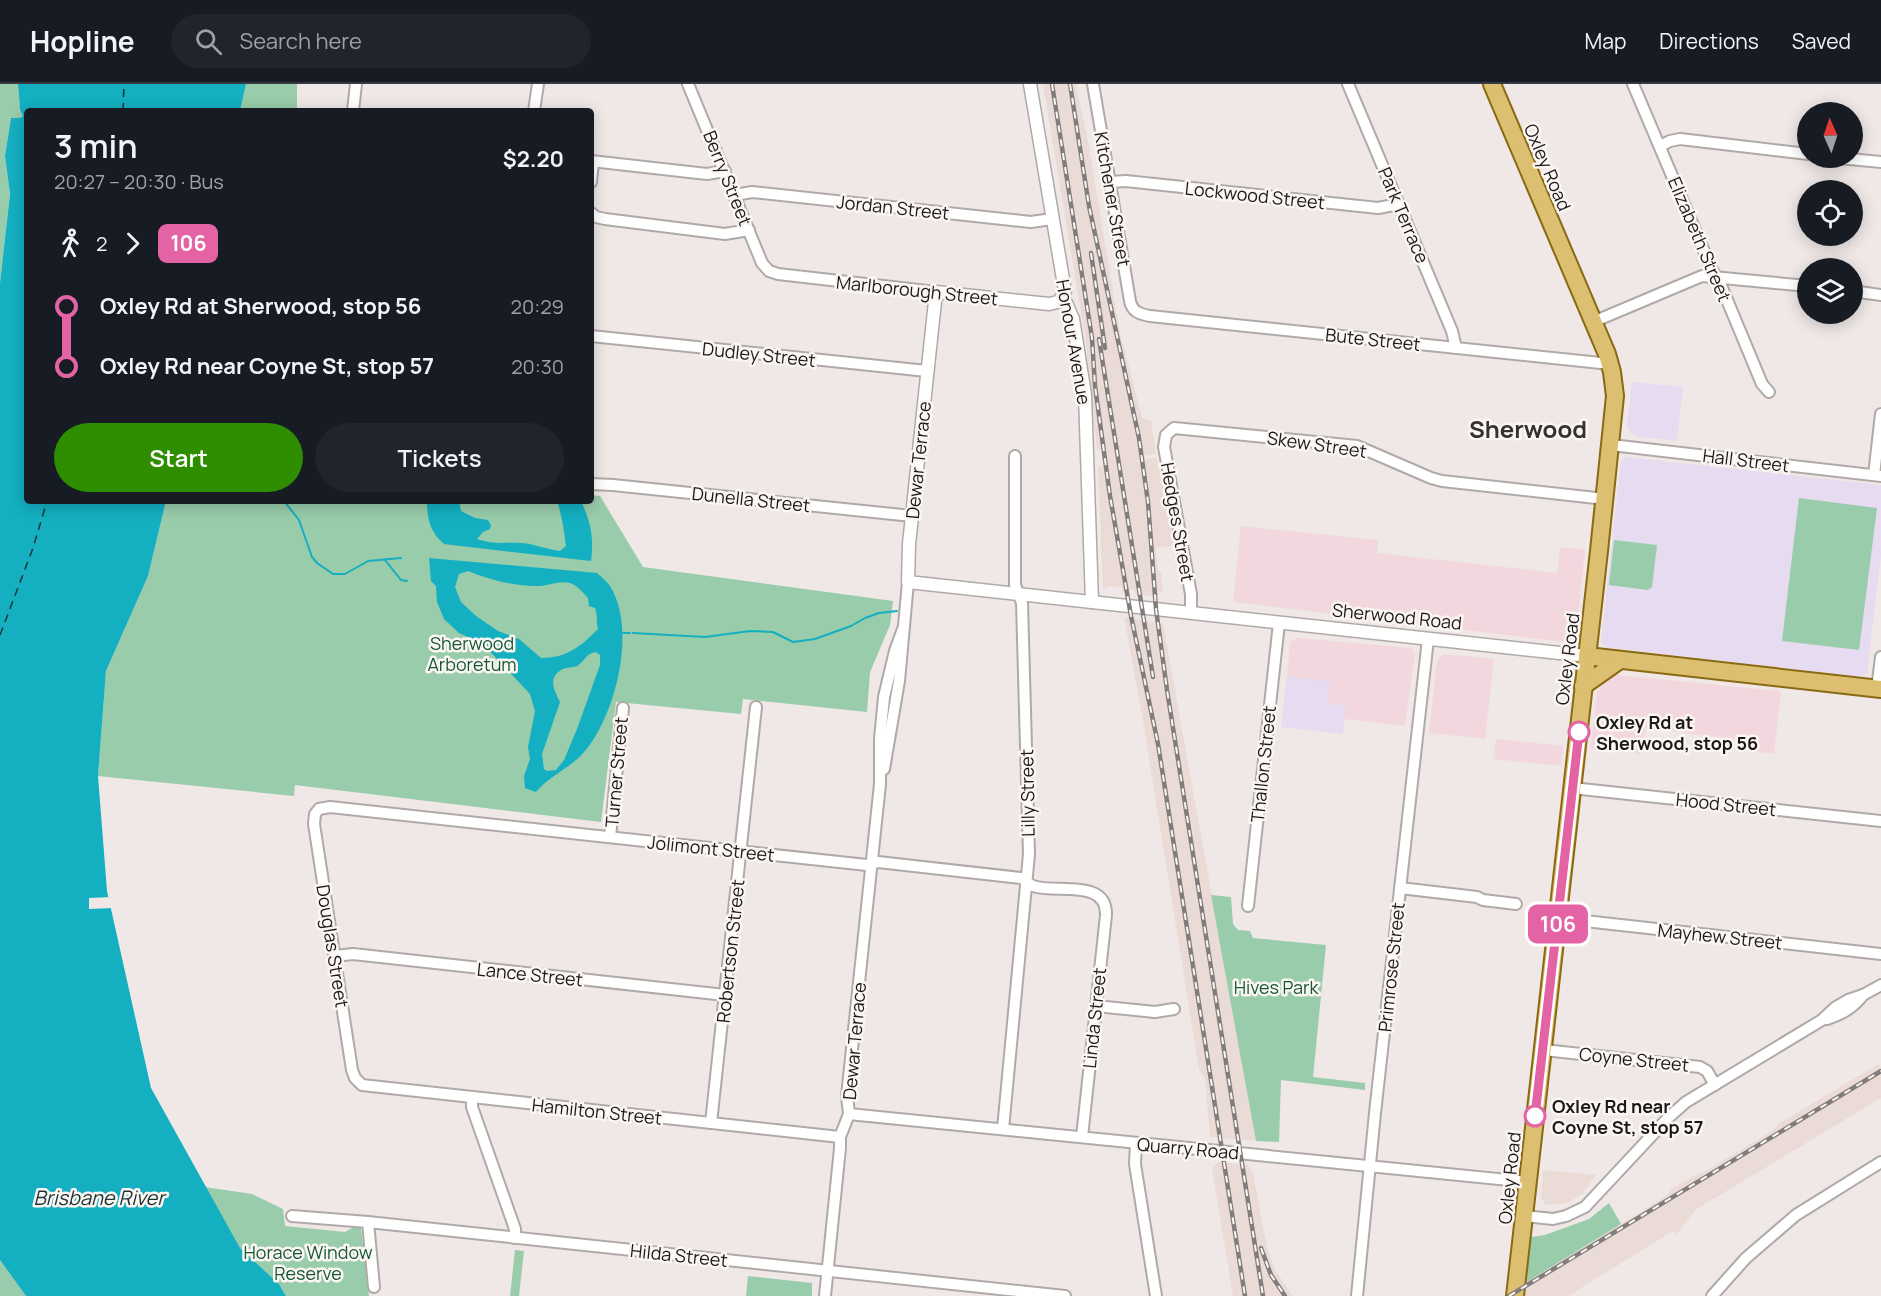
<!DOCTYPE html>
<meta charset="utf-8">
<style>
:root{--surface:#171b24;--page:#20242c;--text:#f1f3f6;--muted:#9ea1a6;--line:#363941;--accent:#2f8e00}
body{margin:0;font-family:Manrope,sans-serif;background:var(--page);color:var(--text);height:100vh;display:flex;flex-direction:column;font-size:22px;white-space:nowrap}
*{box-sizing:border-box;margin:0}
p{font-size:20px;color:var(--muted)}
.icon{flex:none;width:33px;height:33px;fill:none;stroke:currentColor;stroke-width:2;stroke-linecap:round;stroke-linejoin:round}
.map{position:relative;flex:1;overflow:hidden}
.side{position:absolute;left:24px;top:24px;width:570px;height:396px;display:flex;flex-direction:column;background:var(--surface);border-radius:6px;box-shadow:0 3px 15px #0003}
.side>*{flex:none}
.badge{padding:0 12px;border-radius:9px;font-size:21px;line-height:39px}
.needle{width:39px;rotate:357deg}
.tools{position:absolute;left:1797px;top:18px;display:grid;gap:12px}
.tools a{display:grid;place-items:center;width:66px;height:66px;border-radius:50%;background:var(--surface);box-shadow:0 3px 15px #0003;font-size:30px}
.map>.badge{position:absolute;translate:-50% -50%;box-shadow:0 0 0 3px #fff}
.legs{display:flex;align-items:center;gap:9px;height:66px;padding:0 30px;font-size:20px}
.legs p{margin-inline-start:auto}
.summary{display:flex;align-items:center;justify-content:space-between;height:102px;padding:0 30px}
h1{font-size:33px;font-weight:600;line-height:45px}
.action{display:flex;gap:12px;margin-top:auto;padding:12px 30px}
.action a{flex:1;height:69px;border-radius:36px;background:var(--accent);color:#fff;font-size:24px;font-weight:600;line-height:69px;text-align:center}
.action a+a{background:var(--page);color:var(--text)}
ul{padding:0 30px;list-style:none}
li{display:flex;align-items:center;gap:21px;height:60px;font-size:22px}
li i{display:grid;place-items:center;width:9px;height:100%;margin:0 8px;background:currentColor}
li i::after{content:'';width:15px;height:15px;margin:-8px;border:4px solid;border-radius:50%;background:var(--surface)}
li p{margin-inline-start:auto}
li:first-child i{background:linear-gradient(#0000 50%,currentColor 0)}
li:last-child i{background:linear-gradient(currentColor 50%,#0000 0)}
header{display:flex;align-items:center;gap:36px;box-sizing:border-box;height:84px;padding:0 30px;background:var(--surface);border-bottom:2px solid var(--line)}
header strong{font-size:28px}
nav{display:flex;gap:33px;margin-inline-start:auto;font-size:21px}
.search{width:420px;height:54px;background:var(--page);display:flex;align-items:center;gap:15px;box-sizing:border-box;padding:0 21px;border-radius:33px;color:var(--muted);font-size:22px}
.map>svg:first-child{display:block}
</style>
<header>
<strong>Hopline</strong>
<div class="search"><svg class="icon" aria-label="search" viewBox="0 0 24 24"><circle cx="10" cy="10" r="6"/><path d="M15 15l6 6"/></svg>Search here</div>
<nav><a>Map</a><a>Directions</a><a>Saved</a></nav>
</header>
<div class="map">
<svg width="1881" height="1212" viewBox="0 0 1881 1212">
<rect width="100%" height="100%" fill="#efe8e6"/>
<g fill="#f2d8de">
<path d="M1241 442 1378 456 1377 469 1557 489 1560 463 1585 466 1576 556 1574 559 1233 518Z"/>
<path d="M1297 554 1411 564 1415 570 1405 642 1344 635 1346 622 1328 620 1287 593 1290 558Z"/>
<path d="M1444 570 1494 575 1485 655 1429 649 1437 576Z"/>
<path d="M1617 591 1781 607 1774 670 1749 667V657L1645 644 1642 670 1590 665 1597 608 1606 596Z"/>
<path d="M1499 655 1563 662 1561 682 1493 675 1496 656Z"/>
</g>
<g fill="#eadbd6">
<path d="M1043 0H1076L1088 57 1119 244 1142 334 1151 337 1156 370 1145 371V375L1157 374 1175 462 1156 463 1158 487 1161 488 1163 508H1159V512L1136 511 1134 505 1122 508V503L1109 502 1103 506 1098 383 1104 382 1101 366H1097L1085 252Z"/>
<path d="M1124 533 1163 540 1256 1057 1210 1053 1205 994 1199 985 1143 637Z"/>
<path d="M1879 980 1881 984V1014L1695 1126 1677 1150 1673 1147 1568 1212H1521L1522 1201 1663 1114 1672 1105 1692 1093 1704 1088 1772 1047 1778 1040Z"/>
<path d="M1219 1078 1248 1081 1253 1089 1267 1164 1275 1186 1293 1212H1233L1212 1084Z"/>
<path d="M1543 1086 1596 1091 1582 1110 1567 1119 1546 1121 1541 1114Z"/>
</g>
<g fill="#e6dbf0">
<path d="M1632 298 1683 303 1677 357 1635 352 1631 348 1627 341Z"/>
<path d="M1626 373 1881 401V472L1867 589 1860 593 1606 563 1601 558 1621 377Z"/>
<path d="M1287 593 1330 597 1328 620 1346 622 1343 650 1281 643Z"/>
</g>
<g fill="#98ccab">
<path d="M0 0H18L20 26 23 32 20 34H11L5 72 10 110 0 199Z"/>
<path d="M246 0H297V27H240Z"/>
<path d="M591 411 600 412 643 483 893 517 890 541 870 588 867 628 743 615 741 630 616 618 601 738 295 701 294 712 98 692 106 587 148 492 166 417H591Z"/>
<path d="M1799 414 1877 424 1859 566 1782 557Z"/>
<path d="M1614 456 1657 461 1652 503 1648 506 1609 501Z"/>
<path d="M1211 811 1231 813 1233 840 1238 846 1250 847 1253 854 1326 861 1313 993 1365 999V1006L1281 996 1279 1058 1256 1057Z"/>
<path d="M205 1103 252 1110 283 1125 285 1142 345 1148 356 1142 361 1144 369 1212H286L279 1200 240 1164Z"/>
<path d="M1609 1119 1621 1140 1522 1201 1531 1153 1545 1151 1589 1135Z"/>
<path d="M515 1166 524 1167 519 1212H510Z"/>
<path d="M0 1176 26 1212H0Z"/>
<path d="M748 1192 812 1199V1212H746Z"/>
</g>
<g fill="#14afc1" fill-rule="evenodd">
<path d="M18 0H246L240 27H27V417H166L148 492 106 587 98 692 107 807 151 1004 240 1164 279 1200 286 1212H26L0 1176V199L10 110 5 72 11 34H20L23 32 20 26Z"/>
<path d="M427 417H459L461 427 475 434 488 436 491 441 490 445 483 448 477 455C496 461 502 458 521 459 530 459 549 466 560 467L566 462C564 446 562 432 557 417H581C591 439 594 453 591 477L444 460C430 448 427 435 427 417Z"/>
<path d="M429 474 597 489C601 493 607 497 610 502 637 545 616 630 585 667 571 684 550 691 536 708L525 704 524 692 530 675 528 663 535 627 530 610 483 560 459 549 444 535 437 518 436 502 431 497ZM468 487C490 496 514 502 537 502 548 502 559 496 570 499 577 501 583 509 588 514L589 522 595 524C598 531 596 538 598 545 580 563 567 574 541 574L519 555 498 547 476 532 461 518 455 503 459 490ZM596 568 600 571V581L577 645 564 676 556 686 547 687 544 685 542 670 560 618C554 606 547 593 563 585 567 583 573 584 577 582 585 577 586 569 596 568Z"/>
</g>
<path fill="#efe8e6" d="M111 813 113 824 89 825V814Z"/>
<g fill="none" stroke-linecap="round" stroke-linejoin="round">
<g stroke="#14afc1" stroke-width="2">
<path d="M284 417 299 436 312 473 317 479 333 490H345L368 477 401 474"/>
<path d="M385 476 401 496 407 497"/>
<path d="M622 549H630"/>
<path d="M633 549 705 553 750 547 773 548 793 558 815 555 851 542 865 534 879 529 897 527"/>
</g>
<g stroke="#1c3336" stroke-width="1.5" stroke-dasharray="8 6" stroke-linecap="butt">
<path d="M123 27 124 0"/>
<path d="M0 551 33 464 47 417"/>
</g>
<defs>
<g id="minor">
<path d="M688 0 762 179 769 187 778 190 936 208"/>
<path d="M1093 0 1130 217C1132 228 1140 230 1150 232L1610 280"/>
<path d="M1348 0 1452 247 1456 264"/>
<path d="M1633 0 1712 186 1720 199 1762 300 1769 308"/>
<path d="M353 27 356 0"/>
<path d="M534 27 538 0"/>
<path d="M1660 62 1670 57 1680 55 1808 70"/>
<path d="M1839 74 1881 78"/>
<path d="M591 77 707 90 725 87"/>
<path d="M591 98 593 78"/>
<path d="M1110 98 1126 97 1378 124 1399 120"/>
<path d="M735 111 752 108 1031 138 1052 135"/>
<path d="M591 129 596 133 605 135 725 150 749 146"/>
<path d="M1852 207 1881 211"/>
<path d="M1593 238 1702 192 1808 202"/>
<path d="M591 252 927 287"/>
<path d="M1611 361 1881 392"/>
<path d="M1874 391 1881 330"/>
<path d="M591 400 613 401 912 432"/>
<path d="M1191 529V510L1164 363 1166 351 1174 344 1357 362 1431 394 1442 397 1605 415"/>
<path d="M1877 605 1881 573"/>
<path d="M884 685 899 597 908 498"/>
<path d="M1572 704 1881 737"/>
<path d="M610 753 623 624"/>
<path d="M1400 804 1477 813 1483 816 1516 820"/>
<path d="M1248 822 1279 539"/>
<path d="M1558 834 1881 870"/>
<path d="M335 872 353 870 725 911"/>
<path d="M1096 922 1155 928 1174 925"/>
<path d="M1827 935C1842 930 1853 924 1863 911"/>
<path d="M1544 966 1700 983 1707 987 1715 1001"/>
<path d="M472 1013V1023L515 1145V1154"/>
<path d="M849 1030 1528 1098"/>
<path d="M711 1039 756 623"/>
<path d="M1003 1045 1029 770 1022 519 1015 501V372"/>
<path d="M840 1053 362 1001 355 994 352 986 314 740 315 730 319 725 330 723 867 781 878 778 1021 794C1025 796 1029 800 1033 802 1056 810 1107 794 1106 831L1082 1053"/>
<path d="M1136 1059 1135 1080 1156 1212"/>
<path d="M292 1132 368 1138 1065 1212"/>
<path d="M1524 1132 1553 1135 1566 1132 1585 1123 1669 1033 1686 1018 1822 936 1836 923 1848 916 1863 911 1881 901"/>
<path d="M368 1138 374 1203"/>
<path d="M825 1212 840 1064V1053L849 1030 847 1012 880 700V655L884 613 895 567 903 545"/>
<path d="M1357 1212 1375 1029 1428 555"/>
<path d="M1712 1212 1746 1174 1796 1131 1881 1078"/>
</g>
<g id="tertiary">
<path d="M1030 0 1065 207 1063 212 1073 235 1085 311 1092 518"/>
<path d="M1063 212 1058 218 1049 220 936 208 909 460 908 498 1587 572"/>
</g>
<g id="primary">
<path d="M1492 0 1607 270 1612 288 1615 312 1599 467 1515 1212"/>
<path d="M1587 572 1881 605"/>
<path d="M1583 602 1620 576"/>
</g>
</defs>
<use href="#minor" stroke="#b0aaa7" stroke-width="14"/>
<use href="#tertiary" stroke="#b0aaa7" stroke-width="15"/>
<use href="#primary" stroke="#8a6913" stroke-width="20"/>
<use href="#minor" stroke="#fff" stroke-width="10"/>
<use href="#tertiary" stroke="#fff" stroke-width="12"/>
<use href="#primary" stroke="#dcbf70" stroke-width="16"/>
<defs>
<g id="rail">
<path d="M1052 0 1092 254 1095 302 1110 412 1131 532 1158 660 1245 1212"/>
<path d="M1070 0 1089 122 1139 354 1148 418 1156 525 1167 606 1263 1212"/>
<path d="M1091 169 1105 264"/>
<path d="M1099 255 1153 593"/>
<path d="M1261 1164 1271 1191 1285 1212"/>
<path d="M1509 1212 1881 987"/>
</g>
</defs>
<use href="#rail" stroke="#827d7c" stroke-width="4.5"/>
<use href="#rail" stroke="#fcf6f3" stroke-width="2" stroke-dasharray="7" stroke-linecap="butt"/>
</g>
<g fill="none" stroke-linecap="round" stroke-linejoin="round">
<defs>
<path id="line-1" d="M1535 1032 1579 648"/>
</defs>
<use href="#line-1" stroke="#fff" stroke-width="14"/>
<use href="#line-1" stroke="#e463a4" stroke-width="9"/>
</g>
<g fill="#fff" stroke="#e463a4" stroke-width="3">
<circle cx="1579" cy="648" r="10"/>
<circle cx="1535" cy="1032" r="10"/>
</g>
<g text-anchor="middle" dominant-baseline="central" stroke-width="5" stroke-linejoin="round" paint-order="stroke">
<g font-size="18" fill="#1b1918" stroke="#fcf6f3">
<text transform="translate(1548 83) rotate(67)">Oxley Road</text>
<text transform="translate(728 94) rotate(68)">Berry Street</text>
<text transform="translate(1255 111) rotate(6)">Lockwood Street</text>
<text transform="translate(1113 115) rotate(80)">Kitchener Street</text>
<text transform="translate(893 123) rotate(6)">Jordan Street</text>
<text transform="translate(1404 131) rotate(67)">Park Terrace</text>
<text transform="translate(1700 155) rotate(67)">Elizabeth Street</text>
<text transform="translate(917 206) rotate(6)">Marlborough Street</text>
<text transform="translate(1373 255) rotate(6)">Bute Street</text>
<text transform="translate(1074 258) rotate(80)">Honour Avenue</text>
<text transform="translate(759 270) rotate(6)">Dudley Street</text>
<text transform="translate(1317 360) rotate(8)">Skew Street</text>
<text transform="translate(918 376) rotate(-84)">Dewar Terrace</text>
<text transform="translate(1746 376) rotate(7)">Hall Street</text>
<text transform="translate(751 415) rotate(6)">Dunella Street</text>
<text transform="translate(1178 438) rotate(80)">Hedges Street</text>
<text transform="translate(1397 532) rotate(6)">Sherwood Road</text>
<text transform="translate(1567 575) rotate(-83)">Oxley Road</text>
<text transform="translate(1263 680) rotate(-84)">Thallon Street</text>
<text transform="translate(616 688) rotate(-85)">Turner Street</text>
<text transform="translate(1027 709) rotate(-91)">Lilly Street</text>
<text transform="translate(1726 720) rotate(6)">Hood Street</text>
<text transform="translate(711 764) rotate(6)">Jolimont Street</text>
<text transform="translate(1720 852) rotate(6)">Mayhew Street</text>
<text transform="translate(333 862) rotate(81)">Douglas Street</text>
<text transform="translate(730 867) rotate(-84)">Robertson Street</text>
<text transform="translate(1391 883) rotate(-84)">Primrose Street</text>
<text transform="translate(530 890) rotate(6)">Lance Street</text>
<text transform="translate(1094 934) rotate(-84)">Linda Street</text>
<text transform="translate(854 957) rotate(-85)">Dewar Terrace</text>
<text transform="translate(1634 975) rotate(6)">Coyne Street</text>
<text transform="translate(597 1027) rotate(6)">Hamilton Street</text>
<text transform="translate(1188 1064) rotate(5)">Quarry Road</text>
<text transform="translate(1509 1094) rotate(-84)">Oxley Road</text>
<text transform="translate(679 1171) rotate(6)">Hilda Street</text>
</g>
<g font-size="18" fill="#145836" stroke="#fcf6f3">
<text x="472" y="559">Sherwood<tspan x="472" dy="21">Arboretum</tspan></text>
<text x="1276" y="903">Hives Park</text>
<text x="308" y="1168">Horace Window<tspan x="308" dy="21">Reserve</tspan></text>
</g>
<g font-size="18" font-weight="bold" fill="#1b1918" stroke="#fcf6f3" text-anchor="start">
<text x="1596" y="638">Oxley Rd at<tspan x="1596" dy="21">Sherwood, stop 56</tspan></text>
<text x="1552" y="1022">Oxley Rd near<tspan x="1552" dy="21">Coyne St, stop 57</tspan></text>
</g>
<g font-size="20" font-style="italic" fill="#1c3336" stroke="#fcf6f3">
<text x="99" y="1113">Brisbane River</text>
</g>
<g font-size="24" font-weight="bold" fill="#373230" stroke="#fcf6f3">
<text x="1528" y="344">Sherwood</text>
</g>
</g>
</svg>
<div class="tools">
<a><svg class="needle" viewBox="-14 -14 28 28"><path d="M0-13l5 13h-10z" fill="#e53935"/><path d="M0 13l5-13h-10z" fill="#9ea1a6"/></svg></a>
<a><svg class="icon" aria-label="locate" viewBox="0 0 24 24"><circle cx="12" cy="12" r="6"/><path d="M12 2v4M12 18v4M2 12h4M18 12h4"/></svg></a>
<a><svg class="icon" aria-label="layers" viewBox="0 0 24 24"><path d="M12 4l9 5-9 5-9-5zM3 14l9 5 9-5"/></svg></a>
</div>
<b class="badge" style="left:1558px;top:840px;background:#e463a4;color:#fff">106</b>
<section class="side">
<div class="summary"><div><h1>3 min</h1><p>20:27 – 20:30 · Bus</p></div><b>$2.20</b></div>
<div class="legs"><svg class="icon" aria-label="walk" viewBox="0 0 24 24"><circle cx="13" cy="4" r="2"/><path d="M13 8l-2 6 4 7M11 14l-3 7M7 12l3-4h3l4 4"/></svg>2<svg class="icon" aria-label="forward" viewBox="0 0 24 24"><path d="M9 5l7 7-7 7"/></svg><b class="badge" style="background:#e463a4;color:#fff">106</b></div>
<ul>
<li><i style="color:#e463a4"></i><b>Oxley Rd at Sherwood, stop 56</b><p>20:29</p></li>
<li><i style="color:#e463a4"></i><b>Oxley Rd near Coyne St, stop 57</b><p>20:30</p></li>
</ul>
<div class="action"><a>Start</a><a>Tickets</a></div>
</section>
</div>
